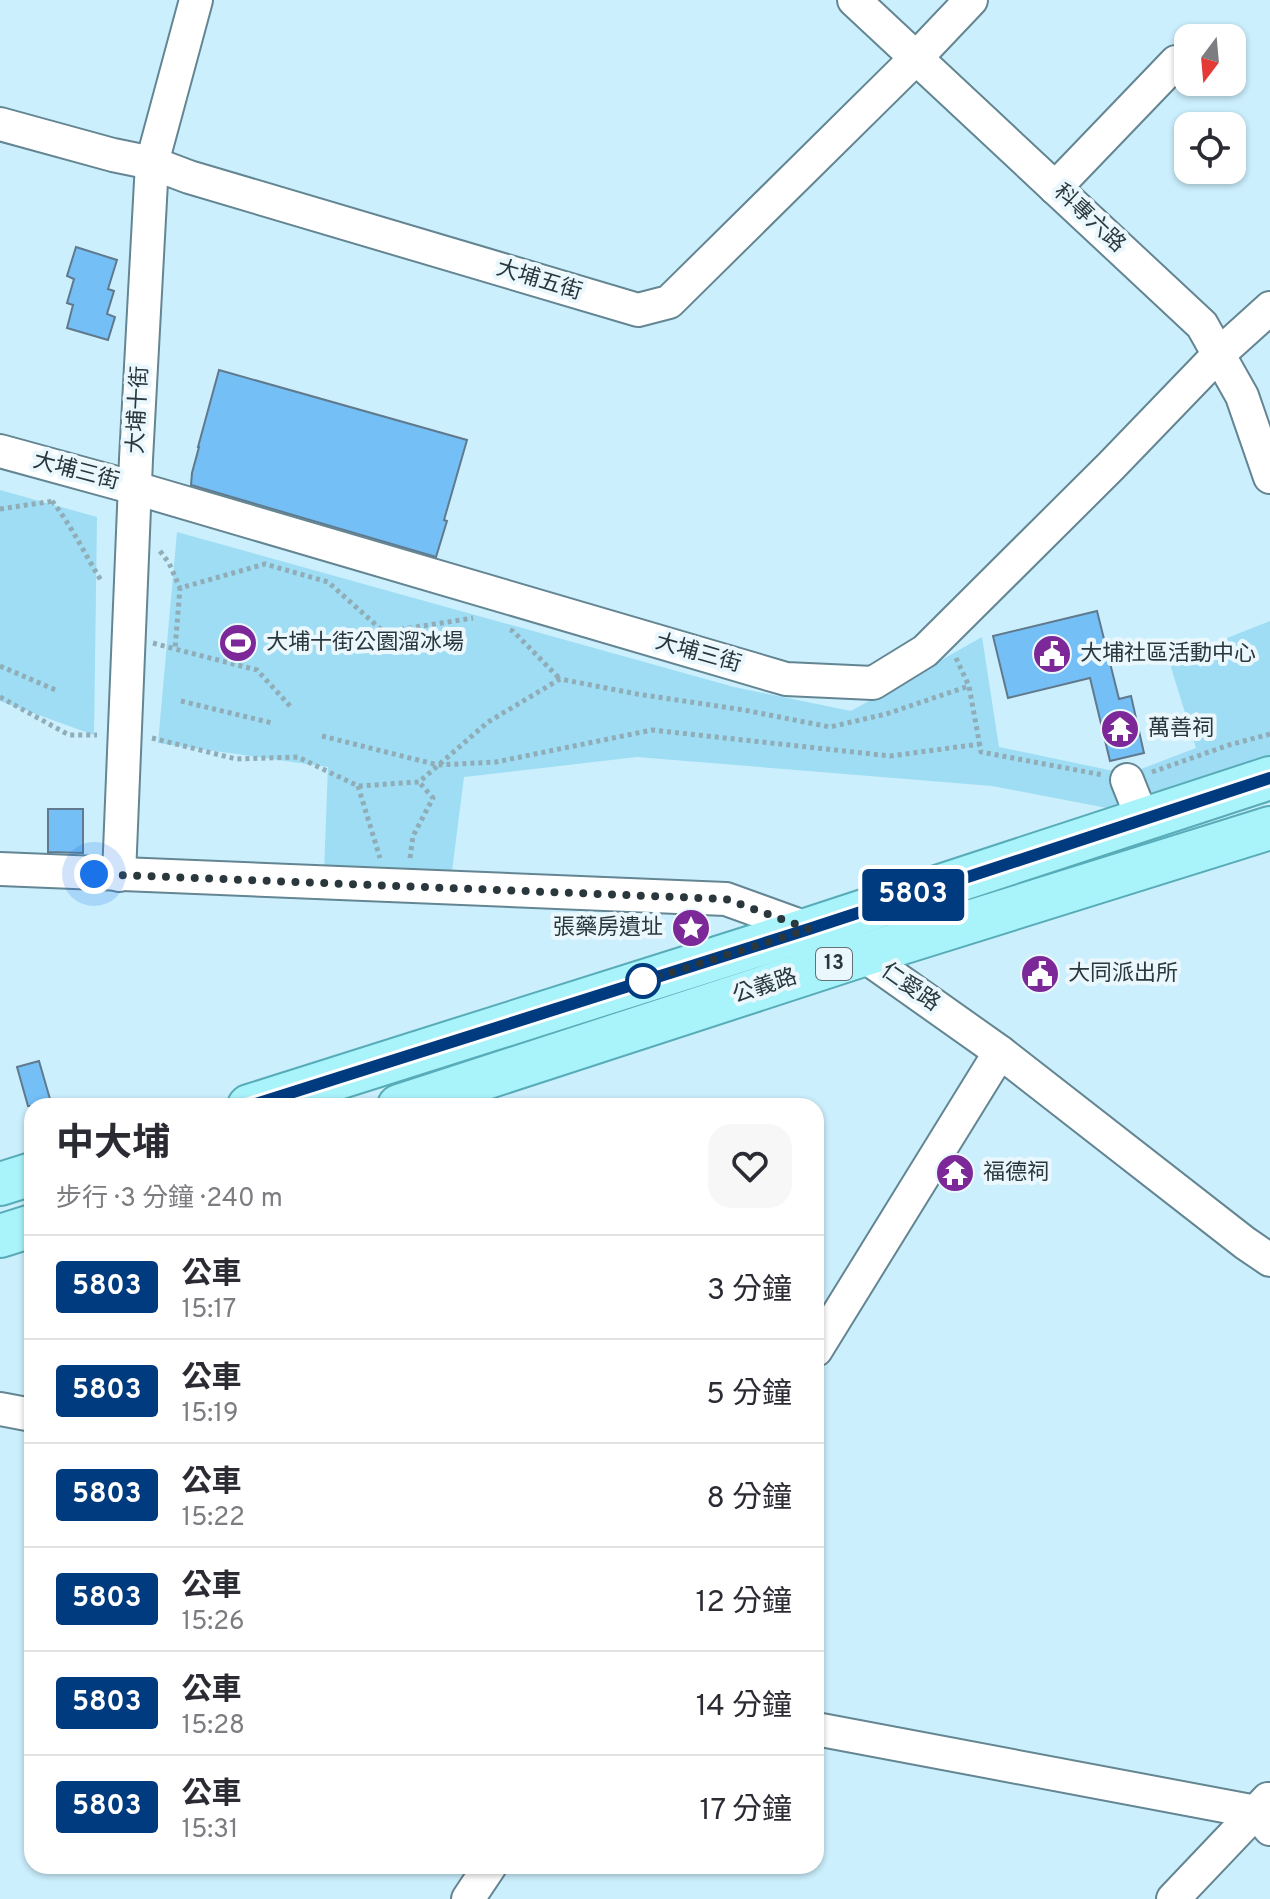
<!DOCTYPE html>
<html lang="zh-TW">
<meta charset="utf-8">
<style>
:root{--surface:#fff;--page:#f7f7f7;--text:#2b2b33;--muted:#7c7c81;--line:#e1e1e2}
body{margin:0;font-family:Overpass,"Noto Sans TC",sans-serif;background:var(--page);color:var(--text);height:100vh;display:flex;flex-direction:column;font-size:30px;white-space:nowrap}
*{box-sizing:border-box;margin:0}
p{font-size:26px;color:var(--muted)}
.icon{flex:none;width:44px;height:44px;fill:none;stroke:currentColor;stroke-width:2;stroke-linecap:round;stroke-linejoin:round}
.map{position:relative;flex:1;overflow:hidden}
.sheet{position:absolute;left:24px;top:1098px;width:800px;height:776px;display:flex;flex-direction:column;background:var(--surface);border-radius:24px;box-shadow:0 2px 6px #0004}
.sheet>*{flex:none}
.badge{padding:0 16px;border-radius:6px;font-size:28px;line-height:52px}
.needle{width:52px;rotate:196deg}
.tools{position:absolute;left:1174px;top:24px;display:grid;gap:16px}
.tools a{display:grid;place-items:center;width:72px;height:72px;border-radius:16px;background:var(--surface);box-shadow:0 2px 6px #0004;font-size:40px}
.you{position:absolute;width:40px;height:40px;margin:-20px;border:6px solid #fff;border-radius:50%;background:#1a73e8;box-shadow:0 0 0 12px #1a73e833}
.map>.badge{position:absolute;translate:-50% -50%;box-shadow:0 0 0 4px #fff}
.round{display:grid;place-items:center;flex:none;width:84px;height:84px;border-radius:24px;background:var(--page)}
.overview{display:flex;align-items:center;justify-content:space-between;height:136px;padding:0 32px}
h1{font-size:38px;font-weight:700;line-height:60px}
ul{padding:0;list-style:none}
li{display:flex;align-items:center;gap:24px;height:104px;padding:0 32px;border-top:2px solid var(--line)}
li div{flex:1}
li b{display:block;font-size:30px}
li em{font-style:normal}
li .badge{min-width:88px;font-weight:700;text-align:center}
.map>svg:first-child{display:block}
</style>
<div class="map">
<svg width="1270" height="1899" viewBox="0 0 1270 1899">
<rect width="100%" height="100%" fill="#cbeffd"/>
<g fill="#9eddf4">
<path d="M0 490 97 517 94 735 0 701Z"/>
<path d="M177 532 734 687 851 711 982 637 999 747 1128 774 1196 748 1169 661 1270 621V761L1117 810 992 786 637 757 464 777 452 871 324 872 328 767 158 743Z"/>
</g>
<g fill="#74bff6" stroke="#60798c" stroke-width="2">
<path d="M76 247 117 260 108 289 114 291 107 314 115 317 108 340 67 328 73 305 67 303 74 279 67 276Z"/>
<path d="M219 370 467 440 444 520 447 521 436 557 191 485 192 473 199 447H198Z"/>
<path d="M1097 611 1119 699 1131 696 1144 753 1110 761 1090 678 1008 698 993 636Z"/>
<path d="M48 809H83V853L48 852Z"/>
<path d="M39 1061 52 1106H28L17 1067Z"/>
</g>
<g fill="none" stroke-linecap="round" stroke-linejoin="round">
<defs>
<g id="minor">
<path d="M854 0 1202 325 1242 396 1270 477"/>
<path d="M0 124 113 155 152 163 189 177 638 310 669 302 916 58 971 0"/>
<path d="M1055 188 1176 62"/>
<path d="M0 451 135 488 786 679 873 683 925 651 1111 466 1218 355 1270 308"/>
<path d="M1127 780 1143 820"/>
<path d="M0 869 726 899 809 929 863 955 1000 1052 1245 1243 1270 1260"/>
<path d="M119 875 136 459 152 163 196 0"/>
<path d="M816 1350 1000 1052"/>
<path d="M0 1409 32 1415"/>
<path d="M816 1729 1256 1812 1270 1829"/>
<path d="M468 1899 490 1866"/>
<path d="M1173 1899 1268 1799"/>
</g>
<g id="major">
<path d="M249 1106 809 929 1270 778"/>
<path d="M399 1106 863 955 1270 828"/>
<path d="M0 1184 32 1174"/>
<path d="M0 1236 32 1226"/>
</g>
</defs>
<use href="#minor" stroke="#648592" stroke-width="36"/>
<use href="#major" stroke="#57acb7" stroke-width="46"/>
<g stroke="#90acb7" stroke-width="5" stroke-dasharray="4 4" stroke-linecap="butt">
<path d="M52 501C72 526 85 555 102 582"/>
<path d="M0 509 54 501"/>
<path d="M160 551 169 563 180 588"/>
<path d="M510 630 513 631 560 679"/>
<path d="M153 643 175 649"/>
<path d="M956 658 969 686"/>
<path d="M0 666 58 691"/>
<path d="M0 697 69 735H97"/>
<path d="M181 701 272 723"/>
<path d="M290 706 257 670 175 649 180 588 265 564 328 582 384 632 473 618"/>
<path d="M322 736 438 765 496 762 652 730 890 756 980 744"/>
<path d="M152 738 236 759 298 757 358 786 419 782 488 722 560 679 637 694 744 710 830 727 886 714 969 686 981 752 1103 775"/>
<path d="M1152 772 1229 745 1270 734"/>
<path d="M358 786 380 858"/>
<path d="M410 858 413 836 433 798 419 782"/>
</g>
<use href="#minor" stroke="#fff" stroke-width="32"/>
<use href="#major" stroke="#a9f3fb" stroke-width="42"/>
</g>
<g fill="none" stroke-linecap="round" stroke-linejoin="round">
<defs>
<path id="line" d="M249 1106 809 929 1270 778"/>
</defs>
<use href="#line" stroke="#fff" stroke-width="18"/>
<use href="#line" stroke="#003b80" stroke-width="12"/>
<path stroke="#2a383e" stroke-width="8" stroke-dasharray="0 14.4" d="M94 874 726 899 809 929 632 985 643 981"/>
</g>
<defs>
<symbol id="stadium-disc" viewBox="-11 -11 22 22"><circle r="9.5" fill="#7c2898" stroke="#eaf8fe"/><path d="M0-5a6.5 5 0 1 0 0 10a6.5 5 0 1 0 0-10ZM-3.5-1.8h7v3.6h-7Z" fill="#fff"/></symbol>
<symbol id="civic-disc" viewBox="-11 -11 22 22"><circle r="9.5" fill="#7c2898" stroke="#eaf8fe"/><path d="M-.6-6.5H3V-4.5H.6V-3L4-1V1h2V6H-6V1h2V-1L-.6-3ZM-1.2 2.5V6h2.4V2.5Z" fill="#fff"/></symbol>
<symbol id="temple-disc" viewBox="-11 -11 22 22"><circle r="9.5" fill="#7c2898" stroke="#eaf8fe"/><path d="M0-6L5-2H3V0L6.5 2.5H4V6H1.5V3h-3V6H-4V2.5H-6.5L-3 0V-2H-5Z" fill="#fff"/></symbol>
<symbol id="sight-disc" viewBox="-11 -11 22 22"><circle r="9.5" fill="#7c2898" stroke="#eaf8fe"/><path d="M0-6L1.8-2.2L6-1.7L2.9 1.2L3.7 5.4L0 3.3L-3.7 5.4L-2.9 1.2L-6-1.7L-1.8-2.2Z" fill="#fff"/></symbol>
</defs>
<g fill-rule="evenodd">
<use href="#stadium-disc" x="216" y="621" width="44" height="44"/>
<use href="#civic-disc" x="1030" y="632" width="44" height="44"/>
<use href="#temple-disc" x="1098" y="707" width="44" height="44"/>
<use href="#sight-disc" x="669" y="906" width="44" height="44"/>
<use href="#civic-disc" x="1018" y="952" width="44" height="44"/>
<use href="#temple-disc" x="933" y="1151" width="44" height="44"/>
</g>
<circle fill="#fff" stroke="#003b80" stroke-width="4" cx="643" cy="981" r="16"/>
<g text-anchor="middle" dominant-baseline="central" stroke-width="8" stroke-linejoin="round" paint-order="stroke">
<rect fill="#eaf8fe" stroke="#647278" stroke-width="2" x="816" y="948" width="36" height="32" rx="6"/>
<g font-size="20" font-weight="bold" fill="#2a383e">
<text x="834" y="964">13</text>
</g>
<g font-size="22" fill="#2a383e" stroke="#eaf8fe">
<text transform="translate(1089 219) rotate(43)">科專六路</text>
<text transform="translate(539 281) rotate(17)">大埔五街</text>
<text transform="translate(139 410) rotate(-87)">大埔十街</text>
<text transform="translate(76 472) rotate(15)">大埔三街</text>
<text transform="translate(698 654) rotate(16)">大埔三街</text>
<text transform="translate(765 987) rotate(-18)">公義路</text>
<text transform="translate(910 988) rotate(35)">仁愛路</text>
</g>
<g font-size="22" fill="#2a383e" stroke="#eaf8fe" text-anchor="start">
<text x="266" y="643">大埔十街公園溜冰場</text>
<text x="1080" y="654">大埔社區活動中心</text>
<text x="1148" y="729">萬善祠</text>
<text x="663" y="928" text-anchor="end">張藥房遺址</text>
<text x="1068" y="974">大同派出所</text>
<text x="983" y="1173">福德祠</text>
</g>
</g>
</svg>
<div class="tools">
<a><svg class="needle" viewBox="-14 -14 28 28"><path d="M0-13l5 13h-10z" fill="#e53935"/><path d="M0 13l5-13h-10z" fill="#7c7c81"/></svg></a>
<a><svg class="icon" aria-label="locate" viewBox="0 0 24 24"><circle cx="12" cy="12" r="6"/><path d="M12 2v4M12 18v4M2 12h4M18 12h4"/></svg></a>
</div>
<div class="you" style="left:94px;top:874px"></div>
<b class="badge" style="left:913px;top:895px;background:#003b80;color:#fff">5803</b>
<section class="sheet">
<div class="overview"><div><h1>中大埔</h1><p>步行 · 3 分鐘 · 240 m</p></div><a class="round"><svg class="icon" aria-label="heart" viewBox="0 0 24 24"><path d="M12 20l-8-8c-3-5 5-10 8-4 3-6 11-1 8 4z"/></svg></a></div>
<ul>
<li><span class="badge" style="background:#003b80;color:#fff">5803</span><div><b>公車</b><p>15:17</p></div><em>3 分鐘</em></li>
<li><span class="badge" style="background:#003b80;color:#fff">5803</span><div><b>公車</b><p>15:19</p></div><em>5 分鐘</em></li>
<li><span class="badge" style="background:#003b80;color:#fff">5803</span><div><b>公車</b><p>15:22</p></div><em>8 分鐘</em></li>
<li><span class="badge" style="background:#003b80;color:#fff">5803</span><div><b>公車</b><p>15:26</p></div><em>12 分鐘</em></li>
<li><span class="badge" style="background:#003b80;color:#fff">5803</span><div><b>公車</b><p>15:28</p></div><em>14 分鐘</em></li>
<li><span class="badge" style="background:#003b80;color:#fff">5803</span><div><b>公車</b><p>15:31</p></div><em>17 分鐘</em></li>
</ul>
</section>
</div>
